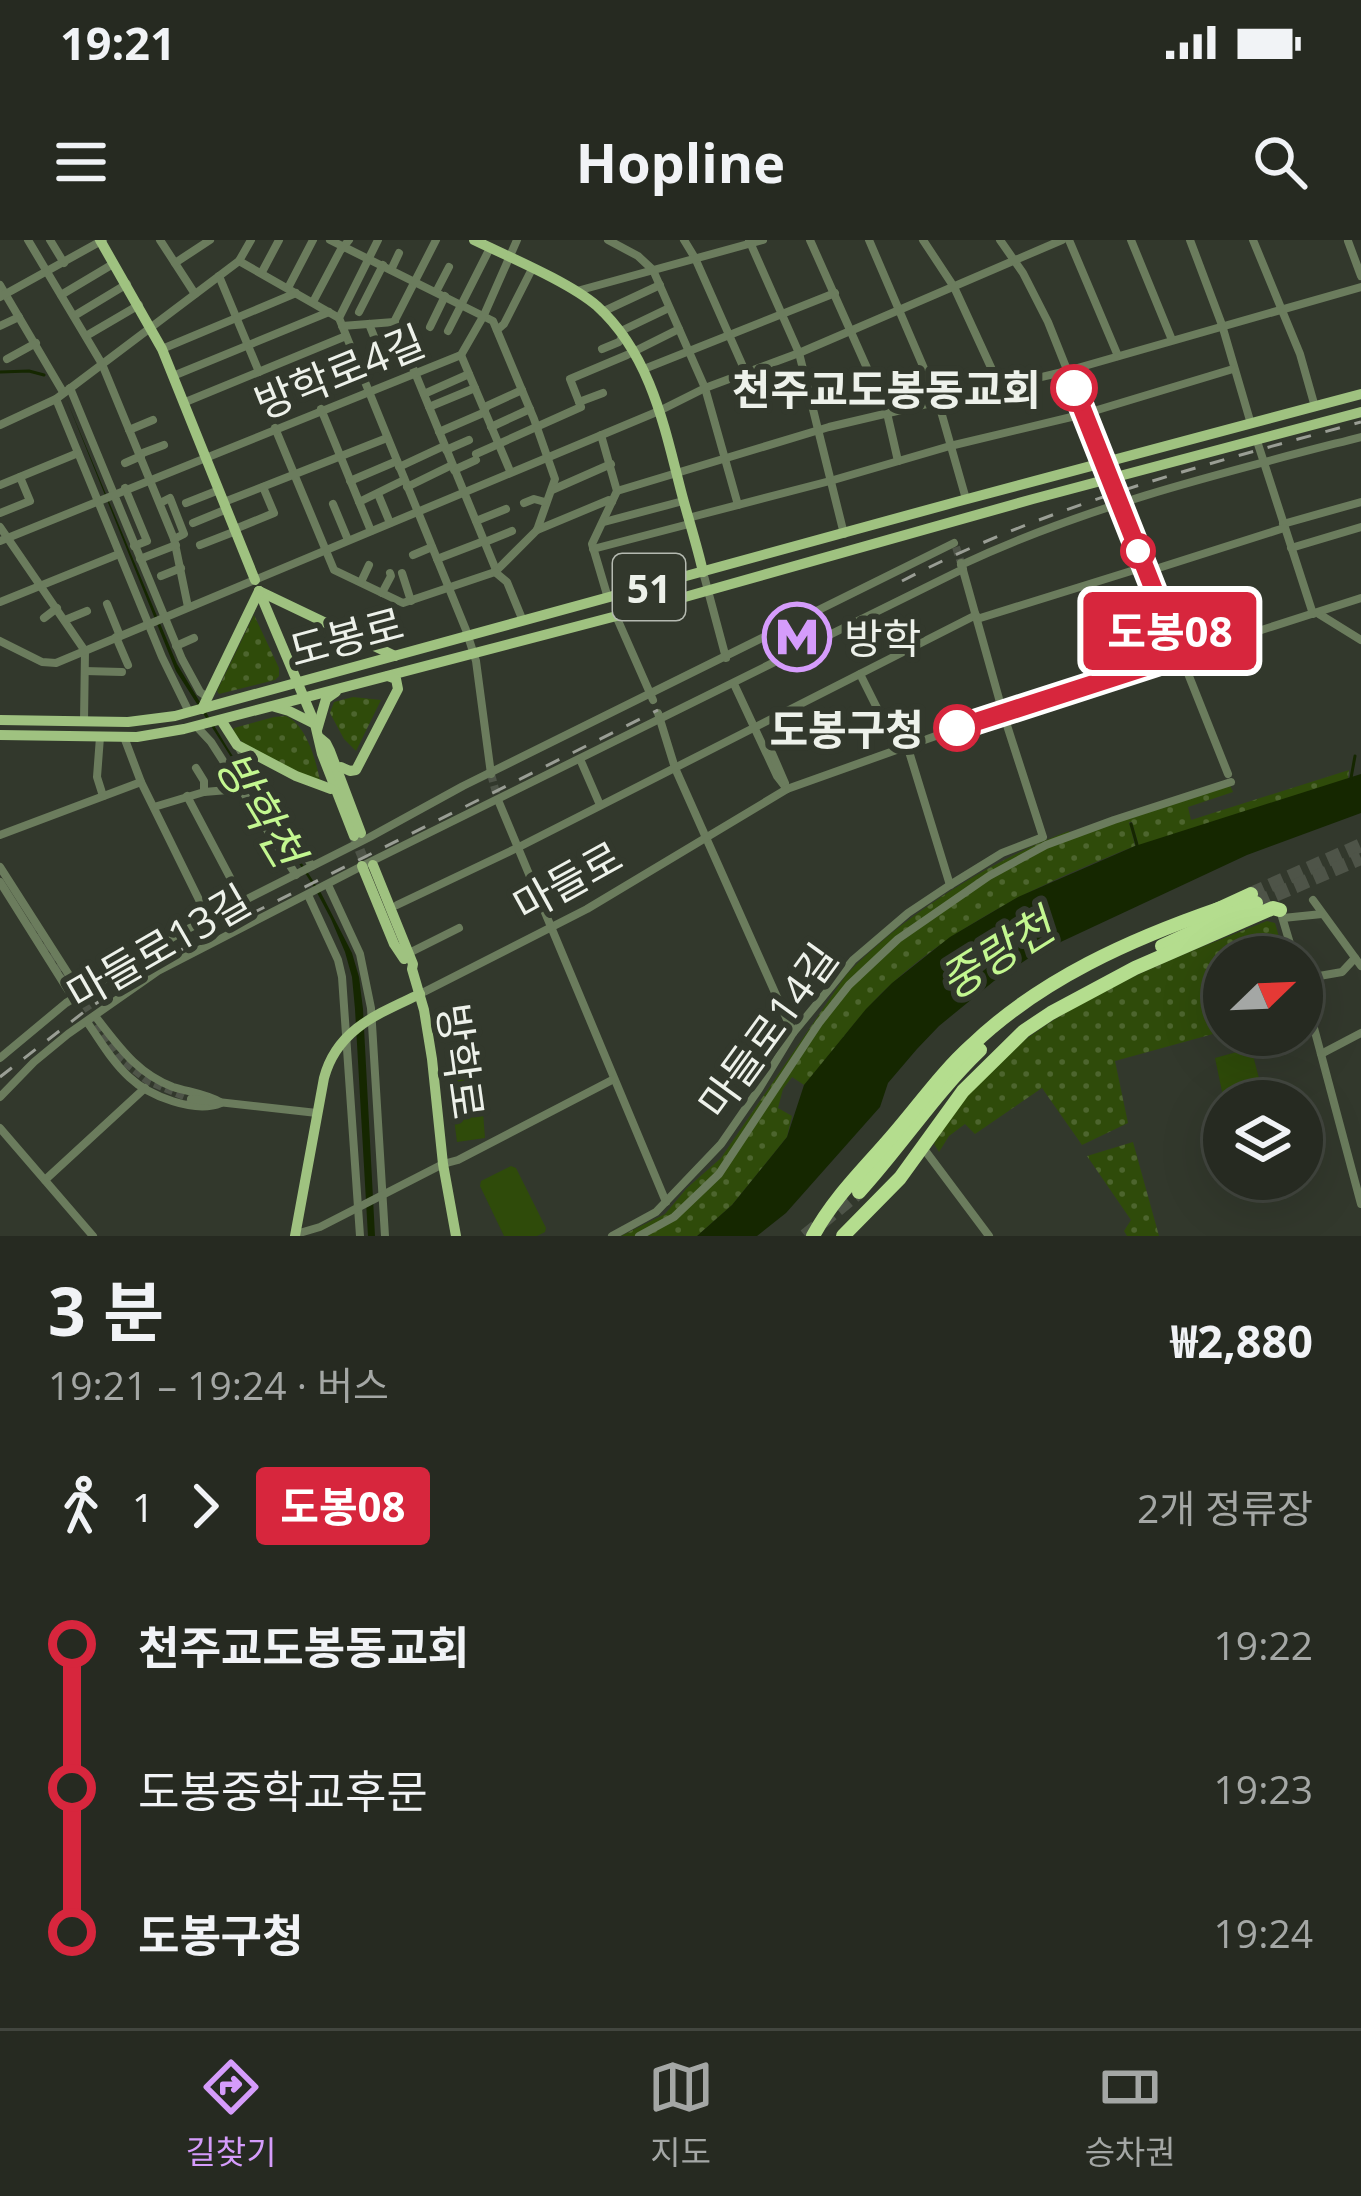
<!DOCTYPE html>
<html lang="ko">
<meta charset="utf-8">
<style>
:root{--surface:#262a21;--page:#32362e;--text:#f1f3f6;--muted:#a4a7a5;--line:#42463f;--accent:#d59cfb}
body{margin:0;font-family:"Open Sans","Noto Sans KR",sans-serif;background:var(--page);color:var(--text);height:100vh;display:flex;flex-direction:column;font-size:45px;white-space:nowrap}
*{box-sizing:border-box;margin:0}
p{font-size:39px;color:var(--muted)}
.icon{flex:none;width:66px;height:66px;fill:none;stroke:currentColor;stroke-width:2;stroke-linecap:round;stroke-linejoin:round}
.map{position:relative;height:996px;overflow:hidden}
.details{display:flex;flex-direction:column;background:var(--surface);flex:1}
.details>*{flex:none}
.badge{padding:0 24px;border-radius:9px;font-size:42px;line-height:78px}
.needle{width:78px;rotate:67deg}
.buttons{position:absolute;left:1203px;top:696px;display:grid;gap:24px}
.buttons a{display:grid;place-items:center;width:120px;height:120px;border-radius:50%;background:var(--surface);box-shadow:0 12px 48px #0002,0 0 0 3px var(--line);font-size:60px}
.map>.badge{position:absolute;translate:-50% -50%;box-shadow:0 0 0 6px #fff}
.legs{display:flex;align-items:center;gap:18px;height:132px;padding:0 48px;font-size:39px}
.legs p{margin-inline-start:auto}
.overview{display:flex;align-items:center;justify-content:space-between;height:204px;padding:0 48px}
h1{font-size:66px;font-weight:700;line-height:90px}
ul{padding:0 48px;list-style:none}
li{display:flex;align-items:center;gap:42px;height:144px;font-size:45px}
li i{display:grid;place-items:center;width:18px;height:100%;margin:0 15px;background:currentColor}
li i::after{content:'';width:30px;height:30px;margin:-15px;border:9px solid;border-radius:50%;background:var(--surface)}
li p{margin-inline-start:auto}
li:first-child i{background:linear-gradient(#0000 50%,currentColor 0)}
li:last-child i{background:linear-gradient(currentColor 50%,#0000 0)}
.status{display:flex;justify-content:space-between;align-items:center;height:84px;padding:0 60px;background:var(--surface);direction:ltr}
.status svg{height:33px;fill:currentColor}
header{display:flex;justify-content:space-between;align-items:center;height:156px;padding:0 48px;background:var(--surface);font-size:54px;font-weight:700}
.menu{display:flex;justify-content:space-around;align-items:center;height:168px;border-top:3px solid var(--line);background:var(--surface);font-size:33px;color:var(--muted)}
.menu a{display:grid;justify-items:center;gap:6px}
.menu .selected{color:var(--accent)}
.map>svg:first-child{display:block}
</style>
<div class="status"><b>19:21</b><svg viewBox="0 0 49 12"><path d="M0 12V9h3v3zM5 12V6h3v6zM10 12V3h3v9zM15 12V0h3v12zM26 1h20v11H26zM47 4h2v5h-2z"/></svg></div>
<header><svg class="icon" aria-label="menu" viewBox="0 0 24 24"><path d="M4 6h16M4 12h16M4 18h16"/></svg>Hopline<svg class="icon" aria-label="search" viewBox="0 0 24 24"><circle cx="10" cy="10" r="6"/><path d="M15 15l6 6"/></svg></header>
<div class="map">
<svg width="1361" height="996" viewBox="0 0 1361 996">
<defs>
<pattern id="grass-dots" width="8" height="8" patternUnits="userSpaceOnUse" patternTransform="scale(3)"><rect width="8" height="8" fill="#2f4b0a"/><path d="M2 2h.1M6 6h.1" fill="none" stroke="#4d652e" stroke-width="1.8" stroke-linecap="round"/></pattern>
</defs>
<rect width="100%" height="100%" fill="#32382c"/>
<g fill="url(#grass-dots)">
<path d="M254 375 279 428V436L275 440 219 454 217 451Z"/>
<path d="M353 457 381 460 356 511 344 499 330 473 334 462Z"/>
<path d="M286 476C306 485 316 520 320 541L317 542 244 504 233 492 234 488 274 477Z"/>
<path d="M1349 530 1348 539 1139 606 1132 582H1129L1135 606C1047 641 958 681 888 747 857 776 833 813 804 845L792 837 783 849 778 868 792 876 787 897 732 965 697 996H621L665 974 687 948 721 918 846 735C903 675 991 620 1069 591L1071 597 1230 545 1233 552 1188 567 1191 580Z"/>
<path d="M1267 681 1275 683 1285 717H1224V791L1115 821 1128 883 1082 905 1042 848 975 894 965 884 949 896 939 912 934 904C994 784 1149 728 1267 681Z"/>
<path d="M1133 902 1159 996H1127L1124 991 1131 980 1087 916Z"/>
</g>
<g fill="#2f4b0a">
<path d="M1251 808 1265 861H1224L1215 818Z"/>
<path d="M463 830 468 860 482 859 485 898 457 902 448 832Z"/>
<path d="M511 926 516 928 546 988 545 992 537 996H504L480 946 481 941Z"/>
</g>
<g fill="#152700">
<path d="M67 161 177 424 227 507 321 653 352 713 359 737 363 769 375 996H368L355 769 352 737 345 712 331 679 314 647 176 431Z"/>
<path d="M1361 534V573L1247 615 1035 714 994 741 939 786 917 809 888 843 880 867 786 973 757 996H697L732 965 787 897 804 845 866 769 892 743 950 697 1018 657 1135 606Z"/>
</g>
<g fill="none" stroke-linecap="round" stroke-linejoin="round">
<g stroke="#152700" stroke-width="3">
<path d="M0 132 29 131 44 135"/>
<path d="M1351 538 1355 516"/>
<path d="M1131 584 1137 605"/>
</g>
<g stroke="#4e5448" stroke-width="8" stroke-dasharray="8 4" stroke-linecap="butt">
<path d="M956 307 961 323"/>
<path d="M491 534 498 560"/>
<path d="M31 684 121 819 148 841 191 859"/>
</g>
<path stroke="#4e5448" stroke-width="10" stroke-dasharray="10 5" stroke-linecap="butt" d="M354 596 367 628"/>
<g stroke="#4e5448" stroke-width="14" stroke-dasharray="14 7" stroke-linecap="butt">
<path d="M1251 654 1361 605"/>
<path d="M1256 663 1361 618"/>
<path d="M805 996 859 952"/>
</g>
<g stroke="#6b7c5d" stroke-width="8">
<path d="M28 0 102 124 174 299 188 367"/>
<path d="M50 0 64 23"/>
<path d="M160 0 195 54"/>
<path d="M378 0 339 78 466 390 476 421 491 534"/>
<path d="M436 0 395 80V84L496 330"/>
<path d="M608 0 638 16 653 30 705 148 738 265"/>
<path d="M684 0 695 18 745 131"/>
<path d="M749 0 799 113 844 294"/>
<path d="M810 0 887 173 898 221"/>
<path d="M869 0 938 161 966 259"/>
<path d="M923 0 954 47 1000 147"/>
<path d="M1000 0 1023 33 1048 82 1228 534"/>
<path d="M1069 0 1118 116"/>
<path d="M1131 0 1172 100"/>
<path d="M1190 0 1222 85 1251 184"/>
<path d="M1253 0 1300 114 1315 167"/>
<path d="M1348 1 1361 36"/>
<path d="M239 21 339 78"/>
<path d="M175 23 210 0"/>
<path d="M391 30 399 13"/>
<path d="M262 32 279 0"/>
<path d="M219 36 259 132"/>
<path d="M0 45 63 152"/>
<path d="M288 48 313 0"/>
<path d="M577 51 763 0"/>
<path d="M436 52 449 27"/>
<path d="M61 55 113 24"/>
<path d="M0 57 103 0"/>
<path d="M313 62 340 11 349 0"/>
<path d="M359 72 383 25"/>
<path d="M602 72 660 45"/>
<path d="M74 76 127 44"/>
<path d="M369 84 383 119"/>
<path d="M0 86 19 77"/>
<path d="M342 86 394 82"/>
<path d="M430 87 445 56"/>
<path d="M497 90 504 84 532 29"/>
<path d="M448 91 490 8"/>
<path d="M621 91 669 68"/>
<path d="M86 96 139 65"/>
<path d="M162 109 296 53"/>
<path d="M602 109 619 102 624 95"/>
<path d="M461 115 510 231"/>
<path d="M7 119 36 103"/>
<path d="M644 129 835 53"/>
<path d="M173 136 329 72"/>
<path d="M70 148 182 419 200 452 207 457"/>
<path d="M424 154 469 134"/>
<path d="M56 159 162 417 189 472"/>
<path d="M579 162 603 153"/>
<path d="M183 163 346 96"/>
<path d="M429 167 475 148"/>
<path d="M321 169 371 291"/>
<path d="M0 185 56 159 239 21 251 0"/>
<path d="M491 187 530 169"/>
<path d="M275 188 334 330 403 363 495 332 537 290 555 239 534 179 493 81 330 0"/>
<path d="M129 190 153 180"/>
<path d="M439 192 483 173 487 166 522 150"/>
<path d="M601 195 617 251 592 304 608 358"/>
<path d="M1257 201 1313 374"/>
<path d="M446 210 469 200"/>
<path d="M140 214 164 205"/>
<path d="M476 214 581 167 570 139 627 115 679 89"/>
<path d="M125 223 141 216"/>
<path d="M399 227 444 206"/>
<path d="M454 230 476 220"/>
<path d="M350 241 397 221"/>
<path d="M0 245 78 213"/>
<path d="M407 247 452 225"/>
<path d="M125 248 147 301 134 306"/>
<path d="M552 250 611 224"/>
<path d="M617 251 829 187 1067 131 1361 47"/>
<path d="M378 254 390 283"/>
<path d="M224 262 387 198"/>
<path d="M359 262 404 240"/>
<path d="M160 263 170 258 184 294 174 299"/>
<path d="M186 263 219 250"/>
<path d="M524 263 534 259 545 262"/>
<path d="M333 264 348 300"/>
<path d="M0 273 30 261 20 237"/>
<path d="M688 278 830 241 950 206 1084 174 1233 129"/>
<path d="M476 281 506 269"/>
<path d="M604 282 683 261"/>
<path d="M193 283 227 269"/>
<path d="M1283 284 1361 262"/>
<path d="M0 287 85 411 84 481"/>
<path d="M235 289 274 273 263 247"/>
<path d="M537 290 609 260 612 262"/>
<path d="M0 301 461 115 484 75 517 0"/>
<path d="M485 302 512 291"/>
<path d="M200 305 236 291"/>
<path d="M1291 308 1361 287"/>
<path d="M593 309 689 284"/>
<path d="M413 315 432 307"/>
<path d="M140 319 176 305"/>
<path d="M437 319 484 301"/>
<path d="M961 325C1089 265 1225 232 1361 197"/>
<path d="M495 332 507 342 523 381"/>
<path d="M703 332 726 418"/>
<path d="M1146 332 1284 288"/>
<path d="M402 333 411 361"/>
<path d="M161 336 181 328"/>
<path d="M361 342 369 325"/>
<path d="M382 353 391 336 390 333"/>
<path d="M0 362 119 314"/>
<path d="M107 364 120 396"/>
<path d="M1319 374 1361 400"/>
<path d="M616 376 653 460"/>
<path d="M44 378 57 368"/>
<path d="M977 379 1144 327"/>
<path d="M65 380 87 371"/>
<path d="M116 397 128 425"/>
<path d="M0 401 42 422 56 423 659 171 705 148 799 113 1062 0"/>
<path d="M176 406 194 398"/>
<path d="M85 431 122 432"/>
<path d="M860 434 897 508"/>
<path d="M734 444 777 536 787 549"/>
<path d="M658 473 675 528 793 793"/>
<path d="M197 487 211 502 296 635"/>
<path d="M100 497 97 537 103 556"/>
<path d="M124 497 141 542 208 678"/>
<path d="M237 505 312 626"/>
<path d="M907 505 950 645"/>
<path d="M772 513 785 543"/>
<path d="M580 519 600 565"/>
<path d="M204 552 228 550 238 545"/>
<path d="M187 556 243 662"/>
<path d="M498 560 666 962"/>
<path d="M154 567 204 552V541L196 528"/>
<path d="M0 595 141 542"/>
<path d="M0 627 76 746V754"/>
<path d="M0 642 68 750 75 755"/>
<path d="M328 645 360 714 371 768 385 996"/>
<path d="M308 655 338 720 342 737 360 996"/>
<path d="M1313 660 1361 726"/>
<path d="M397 665 517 608 976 375"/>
<path d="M1280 670 1294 717"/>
<path d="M1283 678 1322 674"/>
<path d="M413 711 459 688"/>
<path d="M1302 739 1342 732 1355 718"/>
<path d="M1302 743 1361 964"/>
<path d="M420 754 587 669 787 549 975 482 1361 358"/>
<path d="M95 776C118 805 136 833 173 847 189 852 206 854 220 862"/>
<path d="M87 782C100 800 112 822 129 837 149 856 195 874 221 863"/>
<path d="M1321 814 1361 793"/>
<path d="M0 818 66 763 178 694 370 597 463 546 954 303"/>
<path d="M0 857 34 822 68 794 158 731 362 626 963 329"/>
<path d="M191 859 317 873"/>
<path d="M0 888 93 996"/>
<path d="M924 909 989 996"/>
<path d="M45 940 145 848"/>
<path d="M296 994 320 987 443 924 458 920 614 839"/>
<path d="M612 996 656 972 721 904 759 849 793 793 853 720 908 673 950 645 1002 613 1043 597 1003 473 961 323"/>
<path d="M639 996 674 977 719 934 819 783 849 745 898 699 989 636 1046 605 1114 580 1231 542"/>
</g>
<g stroke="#9fc280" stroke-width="10">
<path d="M100 0 162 109 255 340"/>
<path d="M474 0C509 17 569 42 597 66 650 114 664 185 681 251 688 278 697 305 703 332"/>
<path d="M259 351 315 484 322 514 354 596"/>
<path d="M259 351 395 416"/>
<path d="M275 467 289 471 313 483"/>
<path d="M202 469 259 351"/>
<path d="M0 480 128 482 175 476 956 262 1361 154"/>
<path d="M221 480 237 505 296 536 331 549"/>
<path d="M317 490 326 459 336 452"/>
<path d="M0 495 137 497 184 489 628 373 1033 259 1361 172"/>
<path d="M320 498 326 503 330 511 361 593"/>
<path d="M341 527 350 531 356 530 398 449 396 439 388 436"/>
<path d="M373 625 413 724 412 729 424 770 432 819 443 924 456 996"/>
<path d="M362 626 394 704 404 719"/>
<path d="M295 996 324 838C337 789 378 774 420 754"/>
</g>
<g stroke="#b4dd8e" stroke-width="14">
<path d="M1214 671 1251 654"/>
<path d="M1162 706 1256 663"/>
<path d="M859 952C901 906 935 853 980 810"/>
<path d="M813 996C834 957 864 929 893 895 919 865 942 832 972 805 1041 739 1131 699 1221 668"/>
<path d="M843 996 900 938 963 851 1024 791 1051 773 1135 728 1273 668 1280 670"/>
</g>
<g stroke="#9a9e95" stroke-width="3" stroke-dasharray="15 15" stroke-linecap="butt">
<path d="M902 341C1048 265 1203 225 1361 182"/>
<path d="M0 837 89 768 189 705 658 470"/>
</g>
</g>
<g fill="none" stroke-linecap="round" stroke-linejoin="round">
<defs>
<path id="line-1" d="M957 488 1180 416 1074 148"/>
</defs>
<use href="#line-1" stroke="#fff" stroke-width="27"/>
<use href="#line-1" stroke="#d7263d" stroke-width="18"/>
</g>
<defs>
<symbol id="metro-ring" viewBox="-11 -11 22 22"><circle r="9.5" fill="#32382c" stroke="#d59cfb" stroke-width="1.5"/><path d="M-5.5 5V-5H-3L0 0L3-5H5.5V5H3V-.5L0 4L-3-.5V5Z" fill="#d59cfb"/></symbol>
</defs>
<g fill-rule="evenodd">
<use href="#metro-ring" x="759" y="359" width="76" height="76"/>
</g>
<g fill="#fff" stroke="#d7263d" stroke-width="6">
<circle cx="1074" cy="148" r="21"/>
<circle cx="1138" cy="311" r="15"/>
<circle cx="957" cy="488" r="21"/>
</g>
<g text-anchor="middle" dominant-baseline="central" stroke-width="12" stroke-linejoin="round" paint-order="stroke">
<rect fill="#32382c" stroke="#b5bab1" stroke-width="3" x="613" y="314" width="72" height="66" rx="9"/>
<g font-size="39" font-weight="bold" fill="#edf1ea">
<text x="649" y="347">51</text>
</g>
<g font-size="42" fill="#edf1ea" stroke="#32382c">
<text transform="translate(339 131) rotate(-22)">방학로4길</text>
<text transform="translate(346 396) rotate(-15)">도봉로</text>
<text transform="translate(567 640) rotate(-29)">마들로</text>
<text transform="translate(158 706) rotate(-30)">마들로13길</text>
<text transform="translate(767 790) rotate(-54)">마들로14길</text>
<text transform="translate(462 821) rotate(82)">방학로</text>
</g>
<g font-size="42" font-weight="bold" fill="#edf1ea" stroke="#32382c" text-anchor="end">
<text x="1041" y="148">천주교도봉동교회</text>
<text x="924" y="488">도봉구청</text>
</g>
<g font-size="42" fill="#edf1ea" stroke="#32382c" text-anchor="start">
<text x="844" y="397">방학</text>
</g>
<g font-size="45" font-style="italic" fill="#c3f790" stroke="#32382c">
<text transform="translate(261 568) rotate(59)">방학천</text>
<text transform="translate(996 713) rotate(-32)">중랑천</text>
</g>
</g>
</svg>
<div class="buttons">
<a><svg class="needle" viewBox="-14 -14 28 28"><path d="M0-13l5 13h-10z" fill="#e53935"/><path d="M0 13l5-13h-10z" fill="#a4a7a5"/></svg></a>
<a><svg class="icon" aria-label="layers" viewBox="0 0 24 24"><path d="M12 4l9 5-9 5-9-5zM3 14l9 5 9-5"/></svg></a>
</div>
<b class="badge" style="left:1170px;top:391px;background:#d7263d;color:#fff">도봉08</b>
</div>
<section class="details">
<div class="overview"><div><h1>3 분</h1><p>19:21 – 19:24 · 버스</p></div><b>₩2,880</b></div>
<div class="legs"><svg class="icon" aria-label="walk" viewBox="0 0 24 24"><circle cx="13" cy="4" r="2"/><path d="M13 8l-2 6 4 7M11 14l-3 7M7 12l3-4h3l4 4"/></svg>1<svg class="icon" aria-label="forward" viewBox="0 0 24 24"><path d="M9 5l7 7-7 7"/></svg><b class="badge" style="background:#d7263d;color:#fff">도봉08</b><p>2개 정류장</p></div>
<ul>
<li><i style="color:#d7263d"></i><b>천주교도봉동교회</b><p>19:22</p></li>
<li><i style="color:#d7263d"></i><span>도봉중학교후문</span><p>19:23</p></li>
<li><i style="color:#d7263d"></i><b>도봉구청</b><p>19:24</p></li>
</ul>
</section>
<nav class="menu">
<a class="selected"><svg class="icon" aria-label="directions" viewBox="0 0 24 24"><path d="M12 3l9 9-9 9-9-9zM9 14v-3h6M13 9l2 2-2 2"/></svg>길찾기</a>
<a><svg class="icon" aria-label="map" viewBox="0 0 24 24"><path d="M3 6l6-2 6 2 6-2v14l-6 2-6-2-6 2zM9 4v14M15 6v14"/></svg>지도</a>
<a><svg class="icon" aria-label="tickets" viewBox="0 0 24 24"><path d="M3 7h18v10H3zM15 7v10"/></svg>승차권</a>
</nav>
